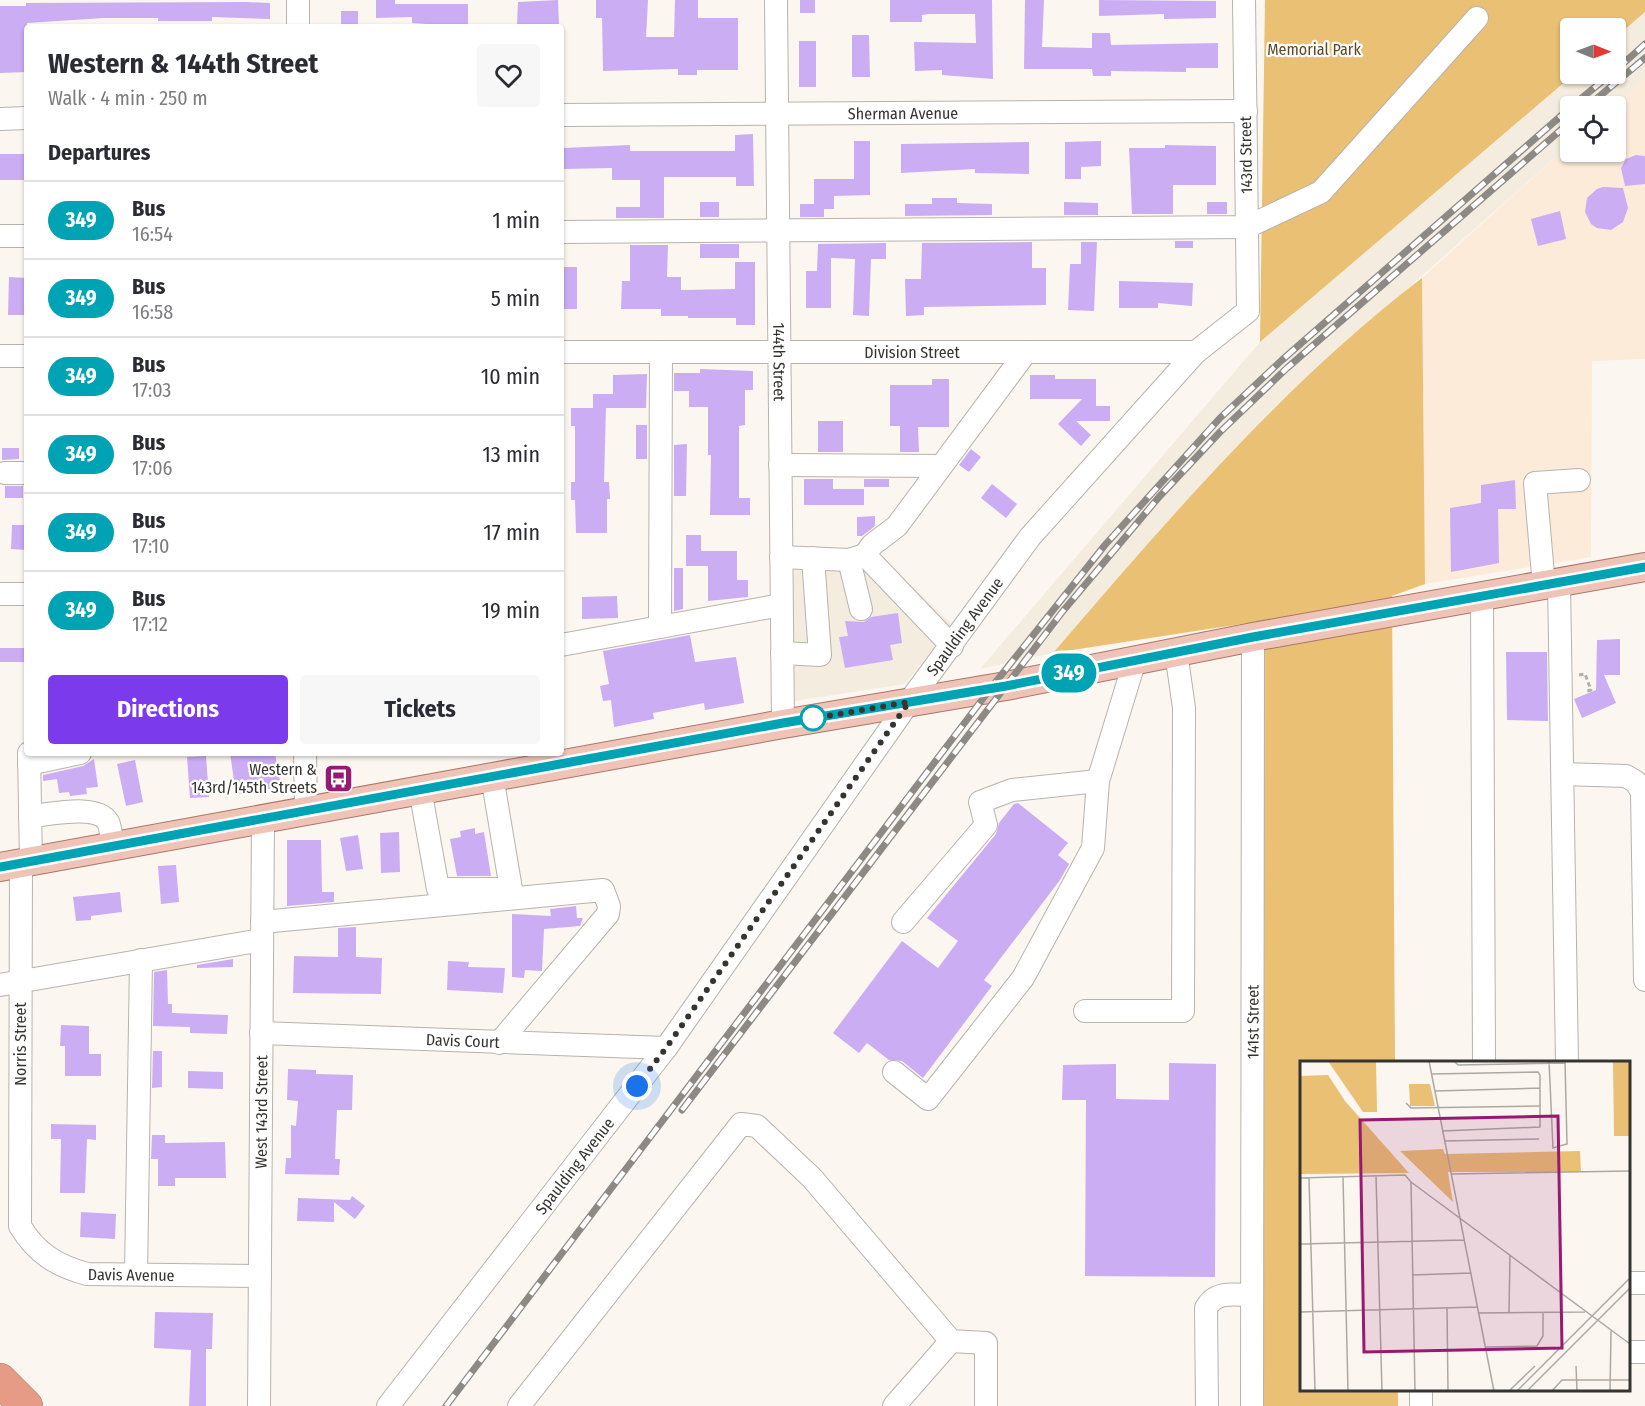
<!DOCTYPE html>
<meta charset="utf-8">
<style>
:root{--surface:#fff;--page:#f7f7f7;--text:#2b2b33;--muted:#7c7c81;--line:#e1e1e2;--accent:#7c3aed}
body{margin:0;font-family:"Fira Sans Condensed",sans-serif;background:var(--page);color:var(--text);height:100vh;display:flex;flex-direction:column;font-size:22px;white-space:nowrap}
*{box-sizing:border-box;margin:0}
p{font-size:20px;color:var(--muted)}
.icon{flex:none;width:33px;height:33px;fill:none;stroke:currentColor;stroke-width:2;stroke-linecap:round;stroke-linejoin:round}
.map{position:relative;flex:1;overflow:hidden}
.sheet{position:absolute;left:24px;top:24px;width:540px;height:732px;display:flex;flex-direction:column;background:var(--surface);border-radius:6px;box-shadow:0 2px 4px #0004}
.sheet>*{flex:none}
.badge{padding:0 12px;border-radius:20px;font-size:21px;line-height:39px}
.needle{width:39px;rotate:91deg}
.buttons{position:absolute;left:1560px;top:18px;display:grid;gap:12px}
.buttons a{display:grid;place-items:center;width:66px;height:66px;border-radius:6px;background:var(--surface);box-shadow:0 2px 4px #0004;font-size:30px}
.you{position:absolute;width:30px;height:30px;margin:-15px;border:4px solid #fff;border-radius:50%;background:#1a73e8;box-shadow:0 0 0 9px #1a73e833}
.map>.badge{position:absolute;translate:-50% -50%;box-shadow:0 0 0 3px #fff}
h2{padding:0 24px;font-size:22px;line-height:54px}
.round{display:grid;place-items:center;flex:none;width:63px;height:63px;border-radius:6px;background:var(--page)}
.head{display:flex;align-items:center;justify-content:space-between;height:102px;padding:0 24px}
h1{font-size:28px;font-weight:700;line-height:45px}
.button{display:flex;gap:12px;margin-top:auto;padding:12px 24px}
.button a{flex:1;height:69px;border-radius:6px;background:var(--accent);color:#fff;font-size:24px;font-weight:700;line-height:69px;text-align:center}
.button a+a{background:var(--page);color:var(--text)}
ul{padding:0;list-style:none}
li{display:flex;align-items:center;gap:18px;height:78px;padding:0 24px;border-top:2px solid var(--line)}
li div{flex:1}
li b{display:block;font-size:22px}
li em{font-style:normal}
li .badge{min-width:66px;font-weight:700;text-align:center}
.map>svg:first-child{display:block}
</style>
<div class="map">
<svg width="1645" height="1406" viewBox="0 0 1645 1406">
<rect width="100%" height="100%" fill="#fbf7f0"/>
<g fill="#f4ecde">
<path d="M1645 12V78L1613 106H1570V144L1277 405 1135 559 1053 653 980 669 1260 342 1574 74H1616V37Z"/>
<path d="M878 555 952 624 905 684 795 701 793 559Z"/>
</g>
<path fill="#fbebd8" d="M1645 78V359L1592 361 1591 557 1425 584 1422 278 1570 144V152H1616V106H1613Z"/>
<g fill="#e9c074">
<path d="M1265 0H1645V12L1616 37V28H1570V74H1574L1260 342Z"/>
<path d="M1422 278 1425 584 1392 596 1395 1062H1302V1390H1398V1406H1252L1253 637 1273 619 1053 653C1167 521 1283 384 1422 278Z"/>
</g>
<g fill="#cbadf3">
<path d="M376 0H395V4H468V27L412 23V17L376 18Z"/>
<path d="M558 0 559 25H517L518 2Z"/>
<path d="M596 0H648L646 37H674L675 0H698V18H738V70H697V75H678V69L603 71 602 18H596Z"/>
<rect x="800" y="0" width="15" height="13"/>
<path d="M890 0H992L993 79 942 75V70L915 71 914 42 976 43 975 14H929L922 15V22H890Z"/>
<path d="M1025 0H1044L1042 47 1092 48V33H1110L1111 45 1218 43V68H1186V72L1111 71V76H1093L1092 69H1024Z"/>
<path d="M1099 0 1216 1V18L1164 19V14L1099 16Z"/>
<path d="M246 2 270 3V19L212 17V21H158V18H104L27 23V72L0 73V6H26V3Z"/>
<rect x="341" y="11" width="17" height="16"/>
<path d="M852 35H869L870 77H852Z"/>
<rect x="799" y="41" width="17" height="46"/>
<path d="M753 134 754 186H736V177H664V218H616V207H640V180H612V168L564 169V148L630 145V151H735V135Z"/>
<path d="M854 141H870V195L834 196V209H824V217H800V204H814V179H854Z"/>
<path d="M1101 141V166L1081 167V179H1065V142Z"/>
<path d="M1029 142V174L975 173V169L901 173V144Z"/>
<path d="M1165 145 1216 146V185H1173V214H1132L1129 148H1165Z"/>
<rect x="0" y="154" width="27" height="26"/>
<path d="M1636 155 1645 156V184L1625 186 1621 168 1626 159Z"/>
<path d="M1603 187 1623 188 1628 208 1623 222 1611 230 1597 228 1591 224 1585 212 1587 198 1597 189Z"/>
<path d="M932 198H957V203L992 204V215L905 216V204H932Z"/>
<rect x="700" y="202" width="19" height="15"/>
<path d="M1064 202 1098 203V215H1064Z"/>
<rect x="1207" y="202" width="20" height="12"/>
<path d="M1560 211 1566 239 1538 246 1531 219Z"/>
<rect x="1175" y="241" width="18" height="7"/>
<path d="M1032 242V268H1046V305L924 307V315L906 316 905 279H921L922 243Z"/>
<path d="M1081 242H1097L1094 311 1068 310 1070 264H1081Z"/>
<path d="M886 243V259H871L869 316 853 315 855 259 831 258V308H806V271H817L818 244Z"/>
<rect x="700" y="244" width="39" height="14"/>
<path d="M630 245H668L667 277H681V290L735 289V262H755V325H736V318H688V316H661V309H621L622 281H630Z"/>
<rect x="561" y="267" width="16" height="42"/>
<path d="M9 277 27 278V315H8Z"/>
<path d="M1119 281 1193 283 1192 306 1158 303V308H1119Z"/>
<path d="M700 369 753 371V390H745V425L739 426V498H750V515H710L711 455H708V407H689V391H674V373H700Z"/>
<path d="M647 374 646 408H606L604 482H609L610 499H607V533H576L575 500H571V482H575V426H571V408H593V394H613V375Z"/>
<path d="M1030 375H1055V379H1096V406H1110V421H1076L1091 435 1081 446 1058 424 1082 399H1030Z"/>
<path d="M932 379H949V427H918L919 452H900V426H890V385H932Z"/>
<rect x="818" y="421" width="25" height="31"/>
<rect x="636" y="425" width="11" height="34"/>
<path d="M687 444 686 496H674V445Z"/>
<path d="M2 448H19V459L2 460Z"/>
<path d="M971 449 981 457 969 472 959 465Z"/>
<path d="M804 479H833V489H864V505H804Z"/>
<rect x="864" y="479" width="25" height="8"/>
<path d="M1515 480 1516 509H1498L1499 563 1451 572 1450 508 1481 503V485Z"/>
<path d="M992 484 1017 504 1006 518 981 498Z"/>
<rect x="5" y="486" width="18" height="12"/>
<path d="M875 516V526L862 536H857V517Z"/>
<path d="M12 525H27V550L11 549Z"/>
<path d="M686 535H701V551H737V580H748V597L708 601V566H686Z"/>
<path d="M674 568H683V609L674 611Z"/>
<path d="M617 596 618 618 582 619V597Z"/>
<path d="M898 613 902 643 890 645 893 660 845 668 839 637 848 636 845 621 864 622 871 617Z"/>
<path d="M690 635 695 662 736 657 744 703 705 710 704 703 653 713 654 719 614 727 611 700 603 701 600 686 609 684 603 651Z"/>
<path d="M1620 639V675H1604L1616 703 1582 718 1574 699 1596 690 1597 640Z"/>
<rect x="0" y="648" width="27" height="14"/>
<path d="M1506 652H1547L1548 721 1507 720Z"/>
<path d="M230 753H275L281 787 236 794Z"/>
<path d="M206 756 209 797 190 798 187 757Z"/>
<path d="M94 759 98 787 86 788 87 794 70 796 69 792 59 793 57 779 43 781V775L83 766Z"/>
<path d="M135 760 143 802 126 806 117 764Z"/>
<path d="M1018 803 1068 843 1058 855 1069 864 1060 880 984 980 992 986 923 1078 902 1061 889 1060 867 1043 859 1053 833 1033 902 941 938 968 958 941 927 918 996 834 999 823 1014 804Z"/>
<path d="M475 828V834L484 832 491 876H457L450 839 461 837 460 831Z"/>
<path d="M399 832 400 872 381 873 380 833Z"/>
<path d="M358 835 363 869 346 871 340 838Z"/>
<path d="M287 840H321L322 892H334V902L287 906Z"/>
<path d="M176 865 179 902 161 904 158 866Z"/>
<path d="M120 892 122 912 91 916V920L76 921 73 897Z"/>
<path d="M576 906 577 918H583L580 926 544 929 542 971 525 970 524 978 512 977V914L551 916 550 909Z"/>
<path d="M356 927V957L382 958 381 994 293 993 294 956 338 957V928Z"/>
<path d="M233 959V967L197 968V965Z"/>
<path d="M448 961 469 962 468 967 505 968 503 993 447 990Z"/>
<path d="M167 970 168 1004H172V1013L228 1015 227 1034 190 1033V1027L153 1026 154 972Z"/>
<path d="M61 1025 89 1026V1054H101V1076H65V1046H60Z"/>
<path d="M153 1051H162V1087L152 1088Z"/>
<path d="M1169 1063 1216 1064 1215 1277 1085 1276 1086 1100H1062L1063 1065 1116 1064V1099L1169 1100Z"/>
<path d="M288 1069 316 1070V1074L353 1075 352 1110H337L335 1159H340L339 1175 285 1174 286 1158H291V1125L296 1126 298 1101 287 1100Z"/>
<path d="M188 1071 223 1072V1089L188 1088Z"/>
<path d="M51 1124 96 1125V1140L87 1139 85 1193H60L61 1139H51Z"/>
<path d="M152 1135H165V1143L225 1142 226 1178H175V1186H158V1159H151Z"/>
<path d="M352 1196 365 1206 355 1219 334 1202V1222L297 1221 298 1198 350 1200Z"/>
<path d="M81 1212 116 1214 115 1239 80 1237Z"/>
<path d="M155 1312 213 1313 212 1349H206V1406H189L191 1350 154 1348Z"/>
</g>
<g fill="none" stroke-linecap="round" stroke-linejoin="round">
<defs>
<g id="minor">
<path d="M298 0V27"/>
<path id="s1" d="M776 0 783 724"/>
<path id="s2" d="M561 115 1246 111"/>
<path d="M0 119 27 118"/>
<path d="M561 232 1247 227 1321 192 1477 18"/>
<path d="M0 236H27"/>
<path id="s3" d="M561 352H1196L1248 311 1244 0"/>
<path d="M0 356H27"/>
<path d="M780 465 941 466"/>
<path d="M5 473H27"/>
<path d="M865 555 872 545 897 526 1026 352"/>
<path d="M781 557 849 560 865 555 952 646"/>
<path d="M849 560 861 609"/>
<path d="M1559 583 1567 1062"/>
<path d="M1544 586 1535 483 1579 480"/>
<path d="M0 594H27"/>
<path d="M1482 597 1484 1062"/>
<path d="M660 627 661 352"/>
<path d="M561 645 781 605"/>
<path d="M782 653 820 655 813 558"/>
<path d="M29 753 31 861"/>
<path d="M305 753 306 809"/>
<path d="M29 764 80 753"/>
<path d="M1563 774 1626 776 1636 782 1642 792 1645 980"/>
<path d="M420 789 438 889H511L492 776"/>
<path d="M30 816C49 815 97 803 108 822 111 828 111 838 113 846"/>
<path id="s4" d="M21 863 20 1226C36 1253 57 1266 87 1274L260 1276"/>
<path d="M262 922 603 890 609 906 608 914 499 1043"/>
<path d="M903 922 986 825 980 802 1012 790 1098 781"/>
<path d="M0 985 262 940"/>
<path d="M1085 1011H1183L1184 708 1176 652"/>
<path id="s5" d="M261 1033 666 1048"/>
<path d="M894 1072 928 1099 1023 978 1093 848 1098 781 1135 660"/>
<path d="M136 1274 141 960"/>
<path d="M1628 1283H1645"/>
<path d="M1628 1352H1645"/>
<path d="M1421 1390V1406"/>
<path id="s6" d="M259 1406 263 817"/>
<path id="s7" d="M388 1406 666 1048 909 702 1030 537 1196 352"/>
<path d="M519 1406 741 1124 757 1126 812 1178 951 1341 986 1343V1406"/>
<path d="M894 1406 951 1341"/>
<path d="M1207 1406 1206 1308C1216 1290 1234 1295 1252 1295"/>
<path id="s8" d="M1252 1406 1253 637"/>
</g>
<path id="major" d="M0 867 783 724 1006 686 1253 637 1645 567"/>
<path id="highway" d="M0 1380 26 1406"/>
</defs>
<use href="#minor" stroke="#b7b3ad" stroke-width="24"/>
<use href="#major" stroke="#a87769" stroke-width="30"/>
<use href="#highway" stroke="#a87769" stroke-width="34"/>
<path stroke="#b3b0aa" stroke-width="3" stroke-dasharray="4.5 3" stroke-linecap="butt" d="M1579 675 1585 674 1591 690 1587 691"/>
<use href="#minor" stroke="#fff" stroke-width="22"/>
<use href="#major" stroke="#f0c3b7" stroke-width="28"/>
<use href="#highway" stroke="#e69b87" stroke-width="33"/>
<defs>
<g id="rail">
<path d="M1616 70 1645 44"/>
<path d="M1572 106 1611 74"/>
<path d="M1588 106 1645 58"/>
<path d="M682 1110 1063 611 1159 497 1220 432 1287 368 1570 122"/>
<path d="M446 1406 991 688 1105 545 1220 418 1282 360 1570 108"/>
</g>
</defs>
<use href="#rail" stroke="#8d8a86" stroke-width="7"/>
<use href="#rail" stroke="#fff" stroke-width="4.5" stroke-dasharray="14" stroke-linecap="butt"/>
</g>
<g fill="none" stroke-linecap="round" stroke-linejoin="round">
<defs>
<path id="line" d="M0 867 783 723 1006 686 1253 637 1645 567"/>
</defs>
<use href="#line" stroke="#fff" stroke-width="14"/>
<use href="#line" stroke="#00a3b4" stroke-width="9"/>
<path stroke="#353431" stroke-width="6" stroke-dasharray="0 10.8" d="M637 1086 666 1048 909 702 804 720 813 718"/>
</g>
<defs>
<symbol id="bus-square" viewBox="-11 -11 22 22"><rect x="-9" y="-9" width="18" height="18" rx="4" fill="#971972" stroke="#fff"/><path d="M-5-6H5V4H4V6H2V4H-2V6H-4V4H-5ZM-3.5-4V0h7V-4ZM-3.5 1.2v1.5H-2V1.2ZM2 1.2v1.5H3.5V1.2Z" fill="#fff"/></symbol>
</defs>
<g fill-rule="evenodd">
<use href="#bus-square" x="322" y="762" width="33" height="33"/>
</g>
<circle fill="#fff" stroke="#00a3b4" stroke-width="3" cx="813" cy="718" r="12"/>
<g text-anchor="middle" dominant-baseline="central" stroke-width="4.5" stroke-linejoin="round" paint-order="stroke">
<g font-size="16" fill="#5e4921" stroke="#fff">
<text x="1314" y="49">Memorial Park</text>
</g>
<g font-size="16" fill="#353431" stroke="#fff">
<text stroke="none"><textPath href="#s2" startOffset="342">Sherman Avenue</textPath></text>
<text transform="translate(1246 155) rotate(-91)">143rd Street</text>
<text stroke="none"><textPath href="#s3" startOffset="351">Division Street</textPath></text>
<text stroke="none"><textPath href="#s1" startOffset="362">144th Street</textPath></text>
<text stroke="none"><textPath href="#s7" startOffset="970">Spaulding Avenue</textPath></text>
<text stroke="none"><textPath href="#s8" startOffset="384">141st Street</textPath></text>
<text stroke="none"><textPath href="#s5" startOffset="202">Davis Court</textPath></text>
<text transform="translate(20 1044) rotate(-90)">Norris Street</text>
<text stroke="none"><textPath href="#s6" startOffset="294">West 143rd Street</textPath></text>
<text stroke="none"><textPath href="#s7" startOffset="304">Spaulding Avenue</textPath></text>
<text stroke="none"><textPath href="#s4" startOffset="492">Davis Avenue</textPath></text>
</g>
<g font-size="16" fill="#353431" stroke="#fff" text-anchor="end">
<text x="317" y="769">Western &amp;<tspan x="317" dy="18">143rd/145th Streets</tspan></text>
</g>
</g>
<g transform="translate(1300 1061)">
<rect width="330" height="330" fill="#fbf7f0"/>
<path d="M28 0H76L77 51H63ZM313 0H330V75H314ZM28 14 45 40 109 112 0 113V15ZM109 23H130L135 45H110ZM143 88 145 93 280 90 281 111H148L153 141 100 90Z" fill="#e9c074"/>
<path fill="none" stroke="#aca9a4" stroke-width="1.5" d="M129 0 194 330M154 0 158 4 265 2M249 0 253 87 267 83 265 0M132 13 238 11 240 14V66L142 70M135 30 240 27M106 42 111 47 241 45M144 80 239 78M151 113 330 110M76 115 82 330M43 116 48 330M0 117 105 114 111 121 115 330M9 117 15 330M111 121 330 283M0 183 164 179M112 214 171 212M147 247 148 330M0 251 177 246M209 251 210 194M178 252 285 251M186 286 237 285 243 275V251M276 305 277 330M209 330 235 305M217 330 330 217M227 330 330 227M252 330 262 319H330M310 330 311 270"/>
<path fill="#971972" fill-opacity="0.15" stroke="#971972" stroke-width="3" d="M258 55 262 287 64 291 60 59Z"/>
<rect width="330" height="330" fill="none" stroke="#353431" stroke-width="3"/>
</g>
</svg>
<div class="buttons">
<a><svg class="needle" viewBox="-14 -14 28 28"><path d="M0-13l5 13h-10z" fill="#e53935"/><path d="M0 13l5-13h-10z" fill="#7c7c81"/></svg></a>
<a><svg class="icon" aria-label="locate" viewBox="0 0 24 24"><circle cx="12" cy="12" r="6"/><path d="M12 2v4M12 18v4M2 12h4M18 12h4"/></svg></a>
</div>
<div class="you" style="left:637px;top:1086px"></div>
<b class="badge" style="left:1069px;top:673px;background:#00a3b4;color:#fff">349</b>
<section class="sheet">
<div class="head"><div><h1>Western &amp; 144th Street</h1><p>Walk · 4 min · 250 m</p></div><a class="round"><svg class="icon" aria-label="heart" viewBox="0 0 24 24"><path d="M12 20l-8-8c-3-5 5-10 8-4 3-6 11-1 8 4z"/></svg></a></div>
<h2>Departures</h2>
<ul>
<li><span class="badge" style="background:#00a3b4;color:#fff">349</span><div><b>Bus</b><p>16:54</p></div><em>1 min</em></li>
<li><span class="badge" style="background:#00a3b4;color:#fff">349</span><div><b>Bus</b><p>16:58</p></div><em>5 min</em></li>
<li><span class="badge" style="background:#00a3b4;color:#fff">349</span><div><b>Bus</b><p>17:03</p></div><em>10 min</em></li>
<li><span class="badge" style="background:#00a3b4;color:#fff">349</span><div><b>Bus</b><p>17:06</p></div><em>13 min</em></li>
<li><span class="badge" style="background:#00a3b4;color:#fff">349</span><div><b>Bus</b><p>17:10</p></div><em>17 min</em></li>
<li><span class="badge" style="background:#00a3b4;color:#fff">349</span><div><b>Bus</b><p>17:12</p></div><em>19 min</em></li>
</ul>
<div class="button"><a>Directions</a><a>Tickets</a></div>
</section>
</div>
